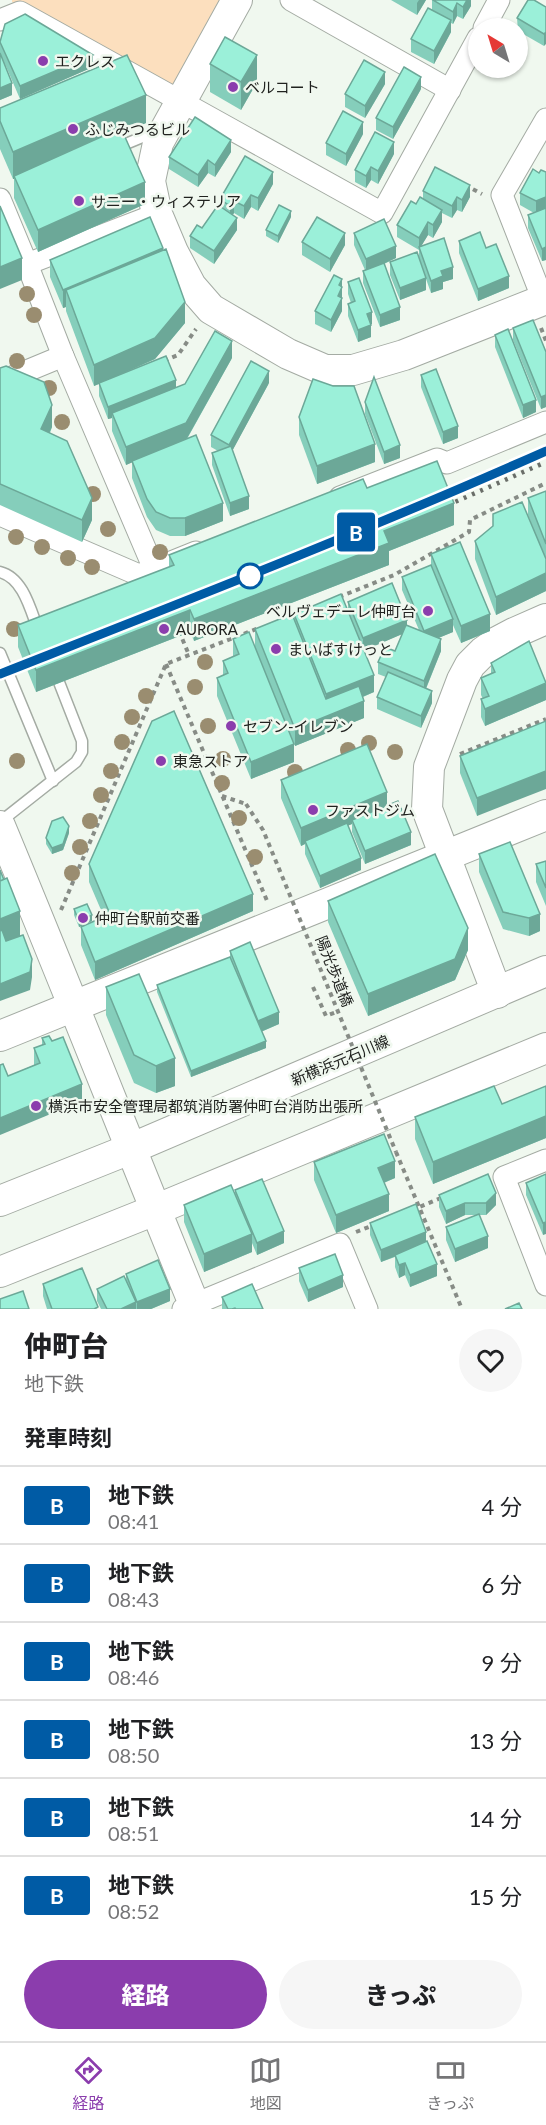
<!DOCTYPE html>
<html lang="ja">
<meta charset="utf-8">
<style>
:root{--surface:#fff;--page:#f6f6f6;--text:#202124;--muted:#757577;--line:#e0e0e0;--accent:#8b3dad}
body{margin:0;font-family:Lato,"Noto Sans JP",sans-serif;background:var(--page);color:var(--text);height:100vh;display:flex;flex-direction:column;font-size:22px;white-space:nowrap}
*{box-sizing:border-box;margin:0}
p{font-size:20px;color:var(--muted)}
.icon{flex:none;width:33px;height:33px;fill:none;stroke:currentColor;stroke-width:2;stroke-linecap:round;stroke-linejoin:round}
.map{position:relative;height:1309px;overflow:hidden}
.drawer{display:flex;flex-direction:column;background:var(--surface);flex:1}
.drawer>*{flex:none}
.badge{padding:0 12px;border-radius:4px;font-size:21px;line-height:39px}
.needle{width:39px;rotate:322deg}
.fabs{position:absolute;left:468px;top:18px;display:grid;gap:12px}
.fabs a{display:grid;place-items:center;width:60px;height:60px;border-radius:50%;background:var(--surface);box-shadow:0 2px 4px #0004;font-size:30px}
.map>.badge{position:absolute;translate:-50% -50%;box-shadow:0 0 0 3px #fff}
h2{padding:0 24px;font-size:22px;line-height:54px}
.round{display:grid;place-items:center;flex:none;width:63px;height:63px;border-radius:32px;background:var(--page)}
.overview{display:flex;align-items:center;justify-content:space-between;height:102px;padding:0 24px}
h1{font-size:28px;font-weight:800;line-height:45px}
.action{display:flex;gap:12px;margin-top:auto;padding:12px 24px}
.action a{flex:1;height:69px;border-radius:36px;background:var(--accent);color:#fff;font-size:24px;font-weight:800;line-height:69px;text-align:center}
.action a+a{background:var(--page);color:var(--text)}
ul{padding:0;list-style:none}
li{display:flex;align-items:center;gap:18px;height:78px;padding:0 24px;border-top:2px solid var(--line)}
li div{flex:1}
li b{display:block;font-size:22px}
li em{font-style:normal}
li .badge{min-width:66px;font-weight:700;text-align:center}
.tab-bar{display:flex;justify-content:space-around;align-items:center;height:84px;border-top:2px solid var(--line);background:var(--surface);font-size:16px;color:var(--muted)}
.tab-bar a{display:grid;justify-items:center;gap:3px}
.tab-bar .active{color:var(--accent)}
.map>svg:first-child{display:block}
</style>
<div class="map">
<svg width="546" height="1309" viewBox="0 0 546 1309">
<rect width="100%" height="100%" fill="#f0f8ef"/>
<path fill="#fcdfbe" d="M12 0H220L174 86 12 2Z"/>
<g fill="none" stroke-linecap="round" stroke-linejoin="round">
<defs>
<g id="lane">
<path d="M116 148 157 131"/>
<path d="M0 572C24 578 31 612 39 632"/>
<path d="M0 653 53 781"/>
<path d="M0 822 76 762 82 752V741L55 672"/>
</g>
<g id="street">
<path d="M291 0 450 90"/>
<path d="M0 20 20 12 382 213 478 38"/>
<path d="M484 28 499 0"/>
<path d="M0 199 27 264 157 214"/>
<path d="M27 264 63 356 154 569"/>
<path d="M543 300 502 195 546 119"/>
<path d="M0 382 63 356"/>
<path d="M340 497 437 459 447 463 546 422"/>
<path d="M0 515 139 575 196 552"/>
<path d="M546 1160 504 1177 546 1285"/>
<path d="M183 1309 340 1244 367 1309"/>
</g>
<g id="secondary">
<path d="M237 0 158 143 150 181 157 214 173 252 191 286 211 309 288 354 325 370H353L404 355 546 299"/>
<path d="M0 826C67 987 130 1148 196 1309"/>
<path d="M497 993 427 809 429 767 462 680 470 665 483 652 497 642 514 633 546 619"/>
<path d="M0 1036 546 815"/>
<path d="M0 1201 130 1149 546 971"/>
<path d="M0 1272 155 1210 546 1048"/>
</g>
</defs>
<use href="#lane" stroke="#a4aba3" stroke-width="13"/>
<use href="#street" stroke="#a4aba3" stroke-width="23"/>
<use href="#secondary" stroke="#a4aba3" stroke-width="32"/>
<g stroke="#878c86" stroke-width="4" stroke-dasharray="4.5 4.5" stroke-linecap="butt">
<path d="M465 185 482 194"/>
<path d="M541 328 546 341"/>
<path d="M164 361 178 355 196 329"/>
<path d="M339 597 394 575 469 532 470 520 546 483"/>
<path d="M179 631 189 655"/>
<path d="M166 664 268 903"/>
<path d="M460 754 546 719"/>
<path d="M222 796 246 804"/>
<path d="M61 910 166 664 259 628"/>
<path d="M313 987 326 1016 339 1011"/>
<path d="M396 1152 462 1309"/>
<path d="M412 1210 441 1198"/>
<path d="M356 1232 374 1225"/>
</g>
<use href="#lane" stroke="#fff" stroke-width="10"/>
<use href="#street" stroke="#fff" stroke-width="21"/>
<use href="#secondary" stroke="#fff" stroke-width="30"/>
<g stroke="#6a6e69" stroke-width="4.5" stroke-dasharray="3 6" stroke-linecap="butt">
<path d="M434 500 546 451"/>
<path d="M439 509 546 462"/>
<path d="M0 674 42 657"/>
</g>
<path stroke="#878c86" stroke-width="4" stroke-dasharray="4.5 4.5" stroke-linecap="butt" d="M246 804 263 830 396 1152"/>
</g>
<g fill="#9a8d70">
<circle cx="27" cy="294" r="8"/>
<circle cx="34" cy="315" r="8"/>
<circle cx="17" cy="361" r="8"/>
<circle cx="49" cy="388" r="8"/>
<circle cx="62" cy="422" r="8"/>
<circle cx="93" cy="494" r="8"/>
<circle cx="108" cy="529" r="8"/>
<circle cx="16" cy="537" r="8"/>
<circle cx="42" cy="547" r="8"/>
<circle cx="160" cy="552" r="8"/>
<circle cx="68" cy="558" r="8"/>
<circle cx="92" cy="567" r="8"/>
<circle cx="14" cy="629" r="8"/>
<circle cx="205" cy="662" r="8"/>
<circle cx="195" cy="687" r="8"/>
<circle cx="146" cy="696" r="8"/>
<circle cx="132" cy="717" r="8"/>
<circle cx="208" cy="726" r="8"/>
<circle cx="122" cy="742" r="8"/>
<circle cx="369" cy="743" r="8"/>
<circle cx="348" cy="750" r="8"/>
<circle cx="395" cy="752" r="8"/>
<circle cx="223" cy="759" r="8"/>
<circle cx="17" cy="761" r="8"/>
<circle cx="111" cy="771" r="8"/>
<circle cx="295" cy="772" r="8"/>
<circle cx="222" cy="783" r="8"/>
<circle cx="101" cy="795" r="8"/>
<circle cx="239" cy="818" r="8"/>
<circle cx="90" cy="821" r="8"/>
<circle cx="80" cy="847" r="8"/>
<circle cx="255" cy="857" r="8"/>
<circle cx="72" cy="873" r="8"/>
</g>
<g fill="#85cebb">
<path d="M391 0H426L417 15Z"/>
<path d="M432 0H471V6L463 19 457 16 453 24 451 23V32L434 64 411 52V39L432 10Z"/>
<path d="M546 7 544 46 518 31 517 18Z"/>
<path d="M0 42 93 67 20 99 5 64 12 95 0 100Z"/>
<path d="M210 64 257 82 241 110 210 92Z"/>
<path d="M385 84 365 118 345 107V94Z"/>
<path d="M421 89 393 139 376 130V118Z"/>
<path d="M0 108 146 123 123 133 145 204 38 252 14 198V179H13L0 149Z"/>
<path d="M363 134 346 166 326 155V143Z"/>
<path d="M231 152 215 177 208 173 198 187 169 169V157Z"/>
<path d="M394 154 378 184 371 180 366 188 355 182V170Z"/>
<path d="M546 172V260L542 261 528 228V215L534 213 520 205V193L539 173Z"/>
<path d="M273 184 258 211 251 207 244 219 234 213 233 215 237 230 214 264 190 248V236L202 228 220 206V199Z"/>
<path d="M423 191 470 197 462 212 457 210 452 218 442 213V222L433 238 428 235 421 246 453 279 443 282V289L431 293 426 279V290L400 300 390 275V262L419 259V248V250L397 237V225L416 204 423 198Z"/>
<path d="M291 217 278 243 266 236V230Z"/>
<path d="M354 233 396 258 384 264 400 320 380 327 363 283V271L365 270 354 245Z"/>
<path d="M459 241 486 248 509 288 478 301 459 253Z"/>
<path d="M302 242 345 245 330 272 302 255Z"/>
<path d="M163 250 185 323 155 359 122 374 176 388 185 384 232 358 187 439 223 521 185 536H170L156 530 147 517 132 478V462L126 465 112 431V418L108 419 99 396V384L94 386 66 311V307L63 308 50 277V260Z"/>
<path d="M342 279V311L331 332 315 324V311Z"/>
<path d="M348 282 372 324H371V337L358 342 348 316V304L351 303 348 294Z"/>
<path d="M513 328 546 352V407L541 409 513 340Z"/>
<path d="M495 335 536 412 523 418 495 347Z"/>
<path d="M0 368 52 427 50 433 92 520 82 542 0 505Z"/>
<path d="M421 375 458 438 443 444 421 387Z"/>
<path d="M269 383 232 451 249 509 230 516 212 465V453L218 451 211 447V435Z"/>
<path d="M333 386 375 462 317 484 299 435V417Z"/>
<path d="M365 402 400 458 384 464 365 414Z"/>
<path d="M367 488 454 525 389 551V565L194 641 190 632 36 692 18 647V625L169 567V555Z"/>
<path d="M546 491V591L496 615 475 559V541L534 530 528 515V498Z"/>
<path d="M431 554 490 631 461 643 453 625V632L438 638 441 651 426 689 432 703 421 728 377 709V697L386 677 378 674V662L395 651 402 634 364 650 374 692 363 697 364 718 295 746 255 647V629L294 617V614L348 611V602L419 630 402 590V577L431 566Z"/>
<path d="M233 639 294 762 251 779 217 696V678L223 676V661L233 657Z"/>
<path d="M491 663 546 700 485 726 481 717V699H483L481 695V678L491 674Z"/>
<path d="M546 721 477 816 460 773V756Z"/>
<path d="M281 780 387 806 411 845 365 864 352 832V824L347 826 361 870 320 888 305 854V844L301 846 281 798Z"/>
<path d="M69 833 63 850 52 854 46 844V838Z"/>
<path d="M479 854 540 931 529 936 503 929 479 872Z"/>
<path d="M546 861V906L536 882V864Z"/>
<path d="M89 864 253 911 95 980 81 945V927L104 917 89 882Z"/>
<path d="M328 901 468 950 455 980 368 1016 328 922Z"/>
<path d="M74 909 92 921 79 927 74 915Z"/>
<path d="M230 951 279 1024 261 1032 266 1048 191 1077 157 992V985L230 957Z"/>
<path d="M106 987 175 1086 156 1093 134 1083 106 1015Z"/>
<path d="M42 1038 82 1101 8 1076 34 1065V1048L42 1045Z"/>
<path d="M546 1086V1138L433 1184 415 1139V1117L502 1104Z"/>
<path d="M314 1162 395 1178 384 1183 389 1211 336 1233 314 1180Z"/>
<path d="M488 1174 496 1205 486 1215H479L488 1248 455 1262 446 1240V1227L476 1215H465L446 1224 439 1207V1195Z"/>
<path d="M546 1174 543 1235 526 1195V1183Z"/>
<path d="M235 1190 284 1243 257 1255 252 1243V1252L204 1272 184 1222V1205L235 1196Z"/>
<path d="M370 1223 426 1242 437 1276 410 1287 405 1275 399 1278 395 1267V1257L381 1262 370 1235Z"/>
<path d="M299 1268 343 1287 308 1302 299 1281Z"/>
<path d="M126 1274 170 1301 151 1309H101L97 1301V1289L126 1280Z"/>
<path d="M43 1284 98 1309H47L43 1296Z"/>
<path d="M222 1297 263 1309H222Z"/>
</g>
<g fill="#6ca898">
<path d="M419 0H426L417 15V3Z"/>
<path d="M467 0H471V6L463 19V7Z"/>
<path d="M457 3V16L453 24V12Z"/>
<path d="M451 20V32L434 64V51Z"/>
<path d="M546 32V44L544 46V34Z"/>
<path d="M93 55V67L20 99V86Z"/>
<path d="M257 55V82L241 110V82Z"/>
<path d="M385 72V84L365 118V106Z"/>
<path d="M421 77V89L393 139V127Z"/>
<path d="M12 83V95L0 100V88Z"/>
<path d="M146 95V123L15 178 14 176V179H13V152Z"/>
<path d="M363 122V134L346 166V154Z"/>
<path d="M231 140V152L215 177V165Z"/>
<path d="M394 142V154L378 184V171Z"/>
<path d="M208 160V173L198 187V175Z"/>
<path d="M371 167V180L366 188V176Z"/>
<path d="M273 172V184L258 211V198Z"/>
<path d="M145 182V204L38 252V230Z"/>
<path d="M470 185V197L462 212V200Z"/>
<path d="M251 195V207L244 219V206Z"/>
<path d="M457 197V210L452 218V206Z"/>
<path d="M546 197V209L536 214V201Z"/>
<path d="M234 201V213L230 218V206Z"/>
<path d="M442 210V222L433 238V225Z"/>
<path d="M291 211V217L278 243V236Z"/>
<path d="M237 218V230L214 264V251Z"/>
<path d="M428 222V235L419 250V238Z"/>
<path d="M345 233V245L330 272V259Z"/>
<path d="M396 246V258L366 272V259Z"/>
<path d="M546 247V260L542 261V249Z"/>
<path d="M163 248V265L66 290V307L63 308V290Z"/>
<path d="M22 258V280L0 289V267Z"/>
<path d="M453 267V279L443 282V289L431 293V281L441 271Z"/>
<path d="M509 276V288L478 301V289Z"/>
<path d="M426 278V290L400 300V288Z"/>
<path d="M342 279V311L331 332V320L338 296 339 285Z"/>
<path d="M185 302V323L155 359 94 386V365Z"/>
<path d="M400 307V320L380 327V315Z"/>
<path d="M372 312V324L367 326V314Z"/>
<path d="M371 325V337L358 342V330Z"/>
<path d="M232 341V358L186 440 126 465V447Z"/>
<path d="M269 371V383L229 457V445Z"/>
<path d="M176 380V392L112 413V418L108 419V407Z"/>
<path d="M546 395V407L541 409V397Z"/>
<path d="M536 400V412L523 418V405Z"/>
<path d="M52 405V427L41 450V429Z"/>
<path d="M458 426V438L443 444V432Z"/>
<path d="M375 444V462L317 484V466Z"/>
<path d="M400 445V458L384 464V452Z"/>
<path d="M249 496V509L230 516V503Z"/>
<path d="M92 498V520L82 542V520Z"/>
<path d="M223 503V521L185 536V518Z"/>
<path d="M454 503V525L389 551V565L194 641V619L384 531Z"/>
<path d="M546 573V591L496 615V597Z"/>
<path d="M190 610V632L36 692V670Z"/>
<path d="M490 614V631L461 643V626Z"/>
<path d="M453 619V632L424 644V631Z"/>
<path d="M407 620V632L363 651V638Z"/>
<path d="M441 639V651L424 693V681Z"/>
<path d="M374 675V692L326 712V694Z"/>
<path d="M546 683V700L485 726V709Z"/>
<path d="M432 691V703L421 728V716Z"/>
<path d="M364 701V718L295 746V729Z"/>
<path d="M294 744V762L251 779V762Z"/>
<path d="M546 771V789L477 816V798Z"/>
<path d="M387 792V809L352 820V824L306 843 305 841V844L301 846V828Z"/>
<path d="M69 826V833L63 850 52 854V848Z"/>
<path d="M411 832V845L365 864V851Z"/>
<path d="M361 858V870L320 888V876Z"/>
<path d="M253 894V911L95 980V962Z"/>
<path d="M20 911V939L0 947V919Z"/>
<path d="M540 914V931L529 936V918Z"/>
<path d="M92 915V921L79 927V921Z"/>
<path d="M468 928V950L455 980 368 1016V994Z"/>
<path d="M32 959V977L30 990 0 1001V984Z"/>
<path d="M279 1012V1024L258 1033V1021Z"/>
<path d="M266 1041V1048L191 1077V1071Z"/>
<path d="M175 1058V1086L156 1093V1066Z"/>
<path d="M82 1084V1101L0 1135V1118Z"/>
<path d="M546 1116V1138L433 1184V1162Z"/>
<path d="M395 1161V1178L378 1185V1168Z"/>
<path d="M496 1193V1205L486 1215V1203Z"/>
<path d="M389 1194V1211L336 1233V1215Z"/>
<path d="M465 1203V1215L446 1224V1211Z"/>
<path d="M546 1222V1234L543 1235V1223Z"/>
<path d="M284 1231V1243L257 1255V1243Z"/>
<path d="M426 1232V1244L381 1262V1250Z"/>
<path d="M252 1234V1252L204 1272V1254Z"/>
<path d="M488 1236V1248L455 1262V1249Z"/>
<path d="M405 1263V1275L399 1278V1265Z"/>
<path d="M437 1264V1276L410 1287V1275Z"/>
<path d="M343 1275V1287L308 1302V1290Z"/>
<path d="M170 1289V1301L151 1309H137V1302Z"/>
<path d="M136 1302V1309H121Z"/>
</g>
<g fill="#9bf0d9" stroke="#6ca898" stroke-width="1.5">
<path d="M433 0H467L463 7 457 3 453 12Z"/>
<path d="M528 0H534L546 7V32L544 34 517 18Z"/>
<path d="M428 8 451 20 434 51 411 39Z"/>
<path d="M25 14 93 55 20 86 0 42 5 24Z"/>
<path d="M225 37 257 55 241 82 210 64Z"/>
<path d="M0 53 12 83 0 88Z"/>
<path d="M127 55 146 95 13 152 0 121V108Z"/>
<path d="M364 60 385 72 365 106 345 94Z"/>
<path d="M404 67 421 77 393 127 376 118Z"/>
<path d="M343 111 363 122 346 154 326 143Z"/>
<path d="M195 117 231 140 215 165 208 160 198 175 169 157Z"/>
<path d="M121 128 145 182 38 230 14 176Z"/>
<path d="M375 132 394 142 378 171 371 167 366 176 355 170Z"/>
<path d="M245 156 273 172 258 198 251 195 244 206 234 201 230 206 220 199Z"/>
<path d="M435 167 470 185 462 200 457 197 452 206 423 191Z"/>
<path d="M533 169 539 173 541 170 546 172V197L536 201 520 193Z"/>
<path d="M420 197 442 210 433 225 428 222 419 238 397 225 411 201 416 204Z"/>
<path d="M218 205 237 218 214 251 190 236 197 225 202 228Z"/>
<path d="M279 205 291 211 278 236 266 230Z"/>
<path d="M0 206 22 258 0 267Z"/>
<path d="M546 208V247L542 249 528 215Z"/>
<path d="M150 217 163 248 63 290 50 260Z"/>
<path d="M317 217 345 233 330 259 302 242Z"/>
<path d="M384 219 396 246 366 259 354 233Z"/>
<path d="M480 232 486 248 496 244 509 276 478 289 459 241Z"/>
<path d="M444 238 453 267 441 271 443 276 431 281 419 247Z"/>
<path d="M166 249 185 302 155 338 94 365 66 290Z"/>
<path d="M417 252 426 278 400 288 390 262Z"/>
<path d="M384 263 400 307 380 315 363 271Z"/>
<path d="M334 275 342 279 339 285 342 287 338 296 342 298 331 320 315 311Z"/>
<path d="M359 278 372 312 367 314 371 325 358 330 348 304 355 301 348 282Z"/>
<path d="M533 320 546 352V395L541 397 513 328Z"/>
<path d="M508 329 536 400 523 405 495 335Z"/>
<path d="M215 331 232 341 186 423 126 447 112 413 185 384Z"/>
<path d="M166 356 176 380 108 407 99 383Z"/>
<path d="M251 361 269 371 229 445 211 435Z"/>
<path d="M6 366 44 382 52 405 41 429 67 441 92 498 82 520 0 484V368Z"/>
<path d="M436 369 458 426 443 432 421 375Z"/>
<path d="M374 377 400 445 384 452 365 402Z"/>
<path d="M313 379 333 386H354L375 444 317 466 299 417Z"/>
<path d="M196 435 223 503 185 518H170L156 512 147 499 132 461Z"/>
<path d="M231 446 249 496 230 503 212 453Z"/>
<path d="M437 461 454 503 384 531 389 543 194 619 190 610 36 670 18 625 174 565 169 555 363 479 367 488Z"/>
<path d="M546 491V544L528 498Z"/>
<path d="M522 502 546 559V573L496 597 475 541 493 526V514Z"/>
<path d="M460 542 490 614 461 626 431 554Z"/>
<path d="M431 565 453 619 424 631 402 577Z"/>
<path d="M392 583 407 620 363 638 348 602Z"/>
<path d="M341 594 374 675 326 694 294 614Z"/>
<path d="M292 614 326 699 359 686 364 701 295 729 255 629Z"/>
<path d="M406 625 441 639 424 681 378 662 385 647 395 651Z"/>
<path d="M249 632 294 744 251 762 217 678 228 673 223 661 239 654 233 639Z"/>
<path d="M529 641 546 683 485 709 481 699 489 696 481 678 495 672 491 663Z"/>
<path d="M388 672 432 691 421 716 377 697Z"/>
<path d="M174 711 253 894 95 962 81 927 110 914 89 864 152 721Z"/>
<path d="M546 721V771L477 798 460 756Z"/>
<path d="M367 744 387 792 301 828 281 780Z"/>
<path d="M398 801 411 832 365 851 352 820Z"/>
<path d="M63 817 69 826 63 844 52 848 46 838 52 821Z"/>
<path d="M347 823 361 858 320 876 305 841Z"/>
<path d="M510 842 540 914 529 918 503 912 479 854Z"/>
<path d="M435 854 468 928 455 959 368 994 328 901Z"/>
<path d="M546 861V888L536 864Z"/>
<path d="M0 870 4 880 0 881Z"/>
<path d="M7 878 20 911 0 919V881Z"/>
<path d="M87 904 92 915 79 921 74 909Z"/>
<path d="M2 930 6 941 23 935 32 959 30 972 0 984V931Z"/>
<path d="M250 942 279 1012 258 1021 230 951Z"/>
<path d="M230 957 266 1041 191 1071 157 985Z"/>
<path d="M139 974 175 1058 156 1066 134 1055 106 987Z"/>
<path d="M49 1036 52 1041 63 1037 82 1084 0 1118V1065L3 1064 8 1076 40 1063 34 1048 45 1044 42 1038Z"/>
<path d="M494 1086 502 1104 546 1086V1116L433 1162 415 1117Z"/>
<path d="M384 1134 395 1161 378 1168 389 1194 336 1215 314 1162Z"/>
<path d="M488 1174 496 1193 486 1203H465L446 1211 439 1195Z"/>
<path d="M546 1174V1222L543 1223 526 1183Z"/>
<path d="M262 1179 284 1231 257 1243 235 1190Z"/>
<path d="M231 1185 252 1234 204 1254 184 1205Z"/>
<path d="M416 1204 426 1232 381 1250 370 1223Z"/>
<path d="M479 1214 488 1236 455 1249 446 1227Z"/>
<path d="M427 1241 437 1264 410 1275 405 1263 399 1265 395 1255Z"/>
<path d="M335 1254 343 1275 308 1290 299 1268Z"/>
<path d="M158 1260 170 1289 137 1302 126 1274Z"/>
<path d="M82 1268 98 1307 94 1309H52L43 1284Z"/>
<path d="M124 1276 136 1302 121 1309H107L97 1289Z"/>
<path d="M252 1284 263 1309H236L235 1308 232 1309H228L222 1297Z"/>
<path d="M23 1291 29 1309H0V1299Z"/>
<path d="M519 1303 522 1309H505Z"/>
</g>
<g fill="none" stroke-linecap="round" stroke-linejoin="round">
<defs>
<path id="line" d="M0 674C183 602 366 531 546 451"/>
</defs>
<use href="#line" stroke="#fff" stroke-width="14"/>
<use href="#line" stroke="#005ba5" stroke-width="9"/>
</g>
<g fill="#8b3dad" stroke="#f0f8ef" stroke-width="2">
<circle cx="43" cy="61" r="6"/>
<circle cx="233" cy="87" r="6"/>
<circle cx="73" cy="129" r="6"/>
<circle cx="79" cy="201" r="6"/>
<circle cx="428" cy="611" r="6"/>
<circle cx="164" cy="629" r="6"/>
<circle cx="276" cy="649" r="6"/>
<circle cx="231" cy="726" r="6"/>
<circle cx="161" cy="761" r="6"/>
<circle cx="313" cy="810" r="6"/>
<circle cx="83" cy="918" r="6"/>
<circle cx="36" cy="1106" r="6"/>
</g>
<circle fill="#fff" stroke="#005ba5" stroke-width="3" cx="250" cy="576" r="12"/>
<g text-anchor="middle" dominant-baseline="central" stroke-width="5" stroke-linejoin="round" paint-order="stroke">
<g font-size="15" fill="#20221f" stroke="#f0f8ef" text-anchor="start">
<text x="55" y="61">エクレス</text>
<text x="245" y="87">ベルコート</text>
<text x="85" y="129">ふじみつるビル</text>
<text x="91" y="201">サニー・ウィステリア</text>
<text x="416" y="611" text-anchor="end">ベルヴェデーレ仲町台</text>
<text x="176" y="629">AURORA</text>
<text x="288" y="649">まいばすけっと</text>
<text x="243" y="726">セブン-イレブン</text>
<text x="173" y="761">東急ストア</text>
<text x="325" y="810">ファストジム</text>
<text x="95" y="918">仲町台駅前交番</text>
<text x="48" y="1106">横浜市安全管理局都筑消防署仲町台消防出張所</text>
</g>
<g font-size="15" fill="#20221f" stroke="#f0f8ef">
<text transform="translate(335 971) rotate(68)">陽光歩道橋</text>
<text transform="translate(340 1060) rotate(-23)">新横浜元石川線</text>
</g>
</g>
</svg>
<div class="fabs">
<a><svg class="needle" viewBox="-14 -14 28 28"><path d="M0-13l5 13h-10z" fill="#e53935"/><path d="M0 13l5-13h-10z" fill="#757577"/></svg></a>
</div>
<b class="badge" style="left:356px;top:532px;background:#005ba5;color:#fff">B</b>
</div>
<section class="drawer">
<div class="overview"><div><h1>仲町台</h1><p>地下鉄</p></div><a class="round"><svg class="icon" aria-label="heart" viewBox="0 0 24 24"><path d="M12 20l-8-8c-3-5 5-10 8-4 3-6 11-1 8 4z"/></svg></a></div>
<h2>発車時刻</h2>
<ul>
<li><span class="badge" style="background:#005ba5;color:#fff">B</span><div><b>地下鉄</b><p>08:41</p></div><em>4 分</em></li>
<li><span class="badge" style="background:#005ba5;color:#fff">B</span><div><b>地下鉄</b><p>08:43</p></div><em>6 分</em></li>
<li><span class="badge" style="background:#005ba5;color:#fff">B</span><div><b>地下鉄</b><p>08:46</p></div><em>9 分</em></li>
<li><span class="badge" style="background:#005ba5;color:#fff">B</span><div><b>地下鉄</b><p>08:50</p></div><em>13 分</em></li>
<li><span class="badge" style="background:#005ba5;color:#fff">B</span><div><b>地下鉄</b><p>08:51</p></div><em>14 分</em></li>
<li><span class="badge" style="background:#005ba5;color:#fff">B</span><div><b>地下鉄</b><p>08:52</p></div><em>15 分</em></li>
</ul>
<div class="action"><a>経路</a><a>きっぷ</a></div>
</section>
<nav class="tab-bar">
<a class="active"><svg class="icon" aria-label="directions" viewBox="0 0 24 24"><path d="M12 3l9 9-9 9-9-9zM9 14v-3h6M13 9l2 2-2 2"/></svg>経路</a>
<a><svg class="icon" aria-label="map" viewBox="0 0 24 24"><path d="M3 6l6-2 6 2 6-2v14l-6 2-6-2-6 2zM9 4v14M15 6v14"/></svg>地図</a>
<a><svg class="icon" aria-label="tickets" viewBox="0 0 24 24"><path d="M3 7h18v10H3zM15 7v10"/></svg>きっぷ</a>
</nav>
